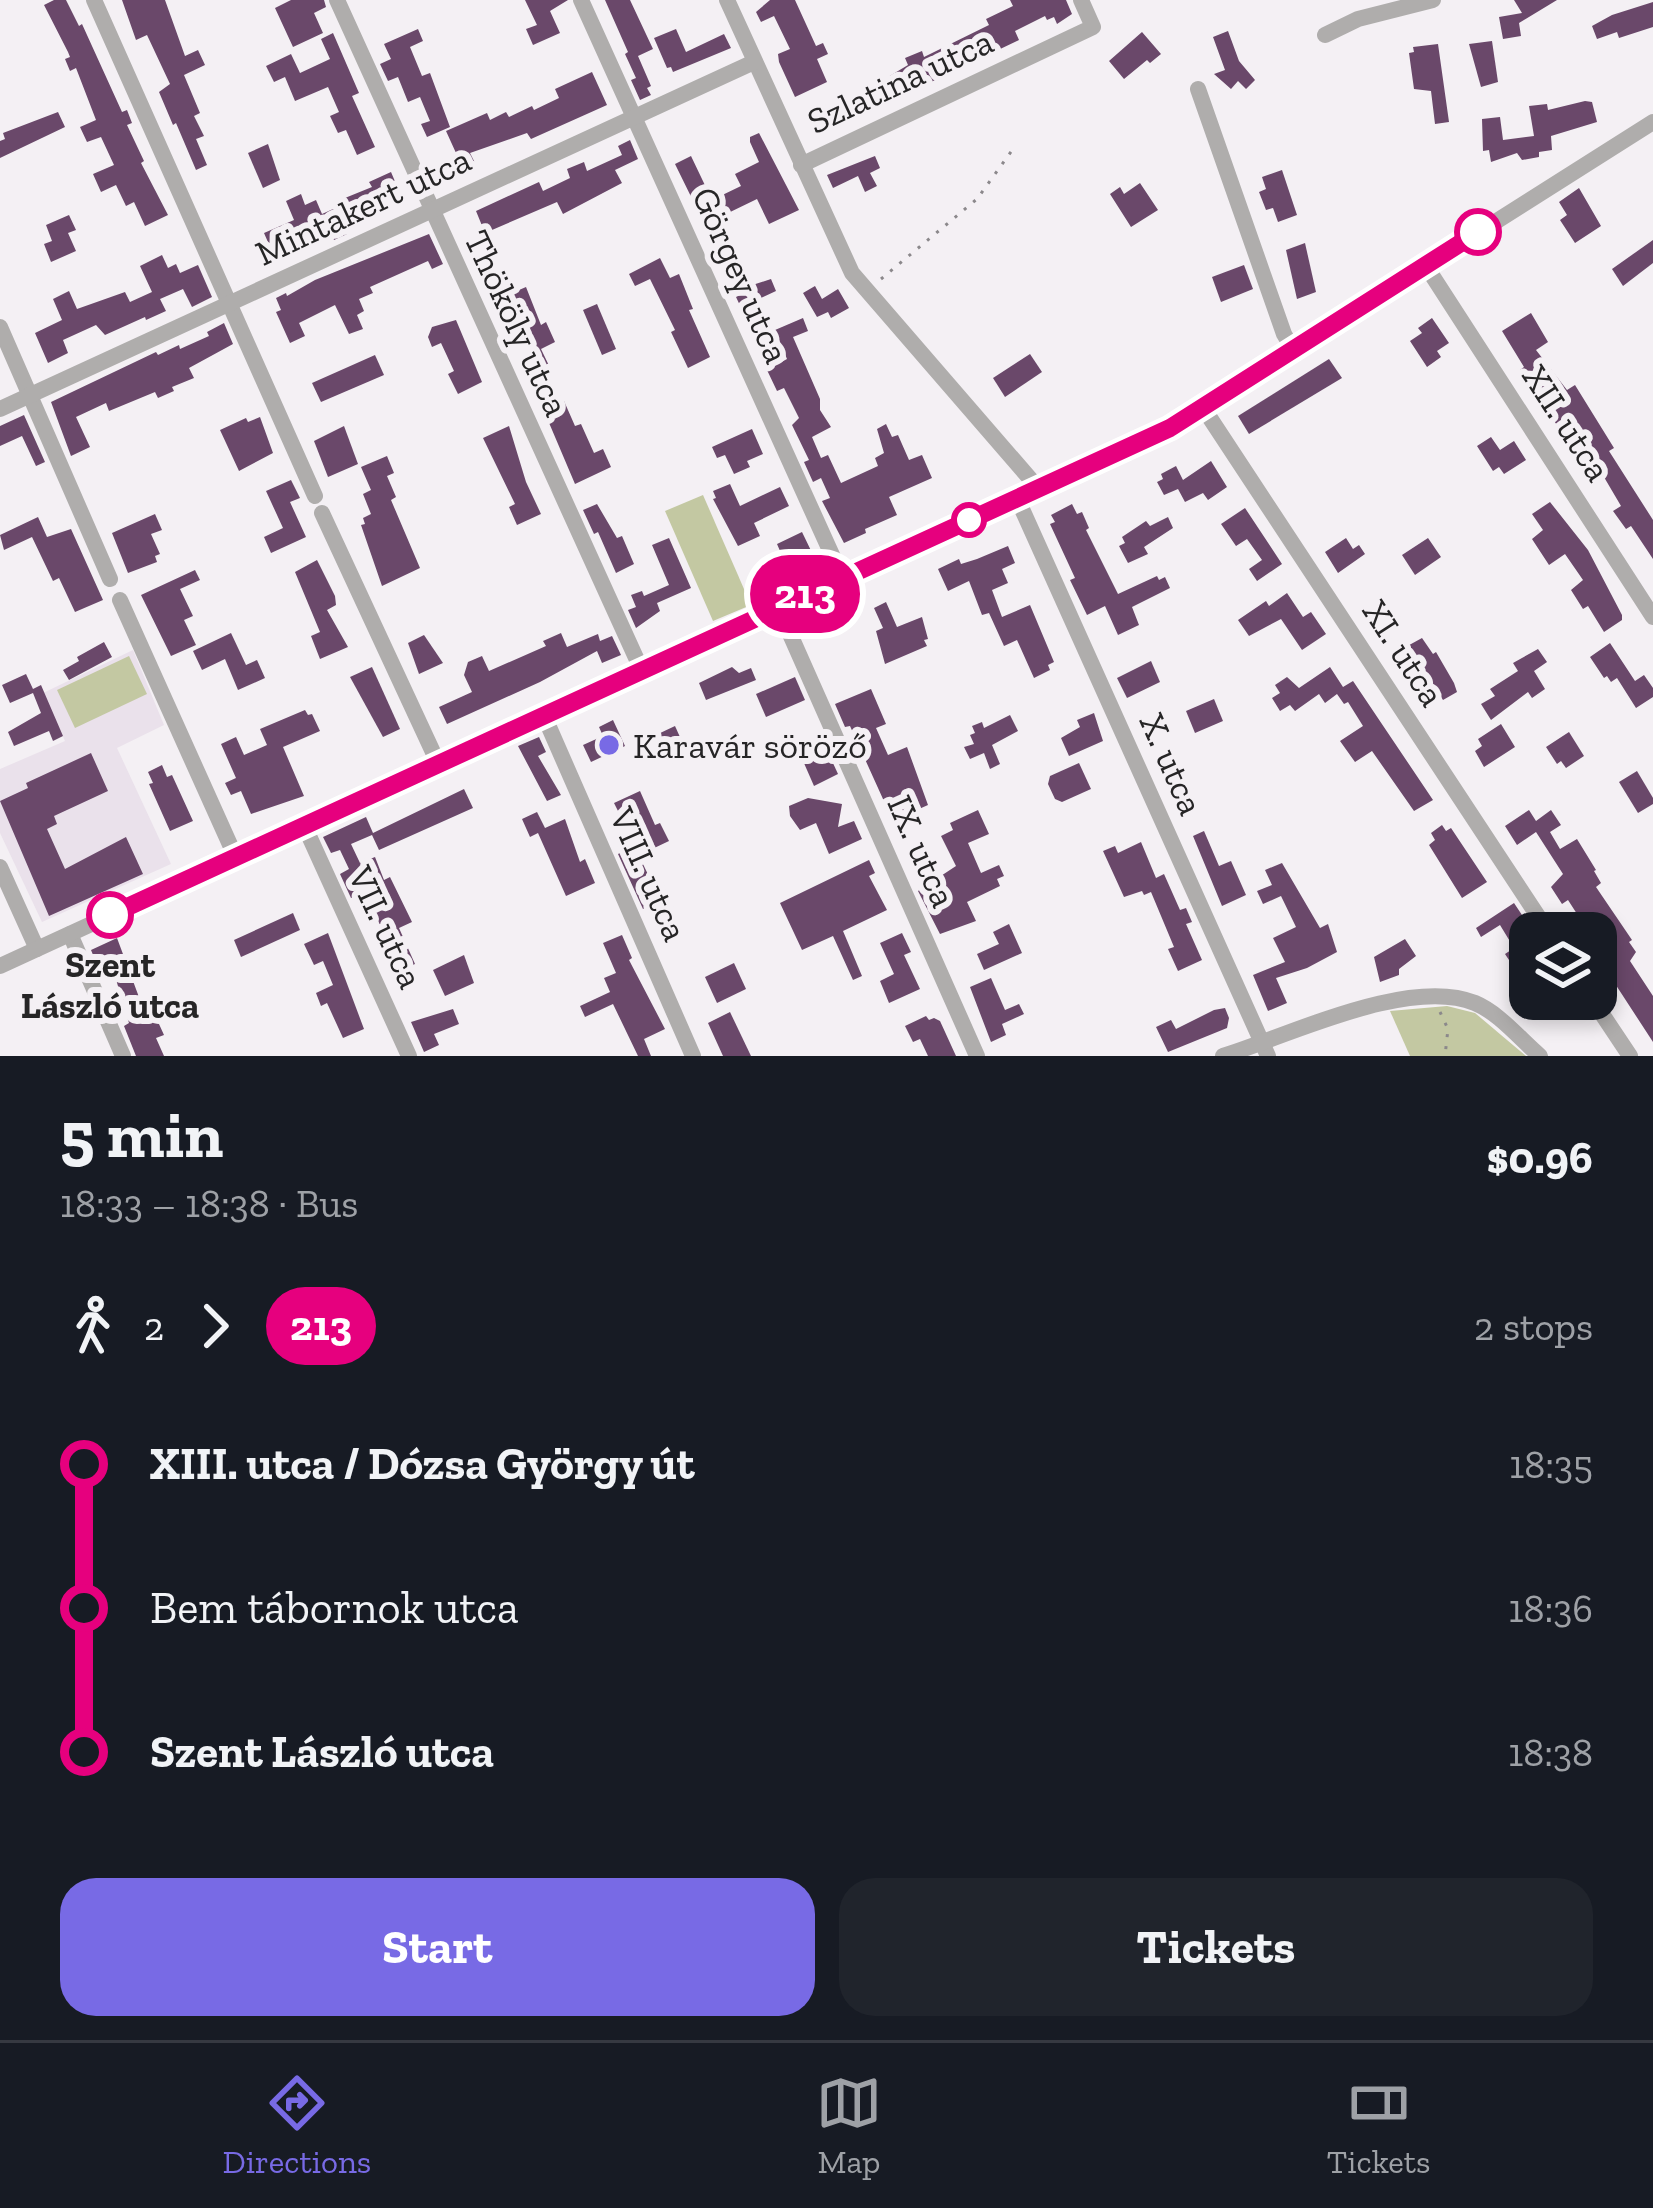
<!DOCTYPE html>
<meta charset="utf-8">
<style>
:root{--surface:#171b24;--page:#20242c;--text:#f1f3f6;--muted:#9ea1a6;--line:#363941;--accent:#786ae5}
body{margin:0;font-family:"Zilla Slab",serif;background:var(--page);color:var(--text);height:100vh;display:flex;flex-direction:column;font-size:45px;white-space:nowrap}
*{box-sizing:border-box;margin:0}
p{font-size:39px;color:var(--muted)}
.icon{flex:none;width:66px;height:66px;fill:none;stroke:currentColor;stroke-width:2;stroke-linecap:round;stroke-linejoin:round}
.map{position:relative;height:1056px;overflow:hidden}
.details{display:flex;flex-direction:column;background:var(--surface);flex:1}
.details>*{flex:none}
.badge{padding:0 24px;border-radius:39px;font-size:42px;line-height:78px}
.buttons{position:absolute;left:1509px;top:912px;display:grid;gap:24px}
.buttons a{display:grid;place-items:center;width:108px;height:108px;border-radius:24px;background:var(--surface);box-shadow:0 6px 18px #0003;font-size:60px}
.map>.badge{position:absolute;translate:-50% -50%;box-shadow:0 0 0 6px #fff}
.legs{display:flex;align-items:center;gap:18px;height:132px;padding:0 60px;font-size:39px}
.legs p{margin-inline-start:auto}
.overview{display:flex;align-items:center;justify-content:space-between;height:204px;padding:0 60px}
h1{font-size:66px;font-weight:700;line-height:90px}
.action{display:flex;gap:24px;margin-top:auto;padding:24px 60px}
.action a{flex:1;height:138px;border-radius:36px;background:var(--accent);color:#fff;font-size:48px;font-weight:700;line-height:138px;text-align:center}
.action a+a{background:var(--page);color:var(--text)}
ul{padding:0 60px;list-style:none}
li{display:flex;align-items:center;gap:42px;height:144px;font-size:45px}
li i{display:grid;place-items:center;width:18px;height:100%;margin:0 15px;background:currentColor}
li i::after{content:'';width:30px;height:30px;margin:-15px;border:9px solid;border-radius:50%;background:var(--surface)}
li p{margin-inline-start:auto}
li:first-child i{background:linear-gradient(#0000 50%,currentColor 0)}
li:last-child i{background:linear-gradient(currentColor 50%,#0000 0)}
.tab-bar{display:flex;justify-content:space-around;align-items:center;height:168px;border-top:3px solid var(--line);background:var(--surface);font-size:33px;color:var(--muted)}
.tab-bar a{display:grid;justify-items:center;gap:6px}
.tab-bar .active{color:var(--accent)}
.map>svg:first-child{display:block}
</style>
<div class="map">
<svg width="1653" height="1056" viewBox="0 0 1653 1056">
<rect width="100%" height="100%" fill="#f4f0f4"/>
<path fill="#eae1eb" d="M133 650 164 725 117 748 171 864 42 922 0 833V769L65 741 43 693Z"/>
<g fill="#c3c8a2">
<path d="M703 495 751 605 713 621 665 511Z"/>
<path d="M129 656 147 694 75 728 57 690Z"/>
<path d="M1447 1006 1475 1013 1526 1056H1410L1390 1011Z"/>
</g>
<g fill="#6a486a">
<path d="M54 0H66L79 26 82 24 122 112 127 110 132 123 127 125 144 161 141 163 168 215 145 226 134 202 126 206 116 185 101 192 93 174 114 165 101 137 87 142 80 127 96 120 76 68 70 71 65 59 70 57 68 52 44 5Z"/>
<path d="M122 0H165L185 56 198 50 205 65 184 75 200 113 194 116 204 136 196 139 207 165 196 170 176 123 173 125 159 92 170 84 147 35 136 40Z"/>
<path d="M291 0H324L326 7 314 13 323 33 293 47 275 8Z"/>
<path d="M525 0H568L550 11 560 33 533 45 526 29 537 25Z"/>
<path d="M605 0H630L653 49 638 56 651 86 647 88 651 95 640 100 631 80 636 78 625 54 628 52Z"/>
<path d="M770 0H795L816 46 823 43 828 54 817 59 827 82 795 97 779 62 778 54 790 49 774 16 761 22 756 12Z"/>
<path d="M1010 0H1066L1072 14 1057 24 1054 17 1047 20 1045 16 1015 31 1019 40 887 103 878 83 908 65 905 58 922 51 924 57 989 25 986 19 1013 6Z"/>
<path d="M1514 0H1557L1519 23 1521 36 1503 39 1499 17 1522 13Z"/>
<path d="M1653 2V27L1619 38 1617 32 1597 39 1592 26 1612 15Z"/>
<path d="M418 29 423 41 410 47 422 76 430 73 450 127 427 137 421 124 430 121 420 97 408 102 398 77 388 81 380 64 391 59 384 44Z"/>
<path d="M676 29 686 52 724 34 731 48 673 72 671 67 667 68 654 38Z"/>
<path d="M1228 31 1239 61 1255 80 1246 89 1238 81 1231 89 1214 74 1225 70 1213 37Z"/>
<path d="M1142 32 1161 54 1150 63 1147 60 1124 79 1109 61Z"/>
<path d="M333 33 359 93 352 96 375 147 357 155 346 130 338 133 330 116 339 112 328 87 295 101 285 77 274 82 266 66 291 54 300 73 330 59 321 39Z"/>
<path d="M1492 41 1498 82 1481 87 1469 44Z"/>
<path d="M1438 44 1449 122 1435 124 1431 91 1414 89 1409 53 1414 52 1413 47Z"/>
<path d="M592 72 607 105 531 139 527 133 470 153 478 169 458 173 454 163 456 153 446 131 487 113 490 120 506 112 509 117 532 106 534 110 559 98 555 89Z"/>
<path d="M1585 101 1592 102 1597 122 1551 136 1552 150 1539 152V157L1522 160 1517 153 1491 162 1489 150 1483 151 1482 119 1500 117 1503 140 1534 136 1529 106 1547 104 1548 110Z"/>
<path d="M58 112 65 127 0 158V141L5 139 3 133Z"/>
<path d="M759 133 799 210 769 224 757 199 724 215 722 210 702 219 675 164 691 156 712 200 741 186 735 174 759 162 750 142V137Z"/>
<path d="M630 140 638 159 615 170 622 183 563 214 557 202 485 233 476 211 539 182 543 191 570 178 567 169 584 162 587 171 622 155 618 146Z"/>
<path d="M268 144 280 180 263 188 248 153Z"/>
<path d="M875 156 880 168 870 173 877 186 865 192 858 176 833 188 827 175Z"/>
<path d="M1282 170 1297 215 1278 222 1273 208 1266 210 1259 192 1266 189 1262 177Z"/>
<path d="M391 172 402 198 344 227 347 234 334 240 326 229 274 256 264 233 294 220 286 201 301 194 305 205 316 200 322 214 342 205 340 200 372 187 369 182Z"/>
<path d="M1140 183 1158 210 1131 227 1110 194 1120 187 1124 194Z"/>
<path d="M1579 188 1601 226 1575 243 1560 220 1567 215 1559 202Z"/>
<path d="M69 215 76 230 68 233 76 251 51 262 44 244 52 241 46 225Z"/>
<path d="M429 234 443 264 432 269 428 261 370 287 373 293 359 299 364 311 357 315 363 329 349 334 335 305 299 323 305 336 290 343 276 312 281 310 276 298 286 293 287 296 315 280Z"/>
<path d="M1653 240V263L1623 286 1612 269Z"/>
<path d="M1305 243 1316 292 1297 299 1286 250Z"/>
<path d="M162 255 168 268 176 264 180 273 198 265 212 297 192 307 183 289 160 299 166 311 146 320 145 317 105 335 96 325 63 340 68 353 48 363 35 333 62 320 53 299 69 291 77 309 125 292 130 302 152 292 140 266Z"/>
<path d="M660 258 670 278 679 274 693 309 689 310 710 357 688 368 671 332 675 330 650 279 635 286 629 274Z"/>
<path d="M1244 265 1253 289 1221 302 1212 277Z"/>
<path d="M771 279 776 291 761 298 763 316 754 320 751 313 745 316 736 297 742 294 740 289Z"/>
<path d="M815 286 822 299 838 289 849 308 831 318 828 312 817 317 803 293Z"/>
<path d="M526 287 541 325 546 322 555 342 541 349 553 374 529 385 522 369 534 363 503 297Z"/>
<path d="M597 304 616 349 602 355 583 310Z"/>
<path d="M1531 313 1548 342 1536 350 1567 390 1575 385 1614 448 1609 451 1653 520V559L1631 526 1626 529 1613 511 1621 506 1591 455 1581 461 1520 370 1524 367 1502 331Z"/>
<path d="M803 318 808 331 793 337 820 399V410L831 427 812 437 821 458 828 455 841 483 878 466 875 458 884 453 877 429 886 424 892 437 898 435 909 460 922 455 932 478 889 497 897 515 865 529 866 533 844 543 822 501 830 498 821 478 813 482 804 462 809 460 792 425 799 418 784 388 777 391 767 370 787 359 775 330Z"/>
<path d="M1432 318 1449 343 1437 351 1441 357 1427 367 1410 341 1422 333 1418 328Z"/>
<path d="M456 320 482 382 458 394 448 374 454 371 441 343 432 347 428 337 432 327Z"/>
<path d="M224 323 233 344 189 368 194 378 172 387 174 391 158 398 155 392 109 411 106 403 76 417 90 447 71 456 51 402 156 352 158 355 179 345 180 349 209 336 207 332Z"/>
<path d="M1030 354 1042 372 1005 397 993 378Z"/>
<path d="M375 355 384 375 321 402 312 383Z"/>
<path d="M1329 359 1342 378 1249 434 1238 416Z"/>
<path d="M564 401 575 426 581 424 594 453 603 449 611 467 575 484 544 411Z"/>
<path d="M24 415 45 462 36 466 22 436 0 446V426Z"/>
<path d="M260 417 273 453 239 471 220 430 246 418 248 422Z"/>
<path d="M344 426 358 464 328 477 314 441Z"/>
<path d="M509 426 526 482 541 514 517 525 509 507 515 504 483 438Z"/>
<path d="M752 429 763 454 747 461 750 467 734 474 725 455 717 458 712 447Z"/>
<path d="M1491 437 1500 450 1514 441 1526 460 1504 474 1499 467 1493 471 1477 446Z"/>
<path d="M387 456 394 473 387 476 396 497 391 500 420 568 382 586 361 525 365 524 363 518 371 514 363 494 371 490 361 467Z"/>
<path d="M1211 461 1227 487 1208 500 1203 493 1185 502 1178 489 1164 495 1157 482 1163 479 1161 474 1176 466 1183 480Z"/>
<path d="M291 480 300 498 290 502 306 537 271 553 264 537 283 528 266 491Z"/>
<path d="M730 484 740 506 780 487 789 506 754 523 760 536 738 546 713 499 716 498 713 491Z"/>
<path d="M1550 502 1588 550 1622 615V620L1604 632 1588 606 1583 609 1571 590 1583 580 1565 554 1549 565 1532 539 1543 530 1532 514Z"/>
<path d="M597 504 617 538 622 536 634 564 616 573 598 532 594 534 583 510Z"/>
<path d="M1072 504 1077 514 1082 512 1089 528 1086 530 1118 594 1157 576 1159 580 1165 577 1170 588 1132 607 1139 625 1118 635 1105 606 1087 615 1070 580 1075 578 1050 524 1055 522 1051 515Z"/>
<path d="M1245 508 1282 564 1257 581 1249 569 1262 560 1247 539 1236 546 1221 524Z"/>
<path d="M155 514 162 530 151 534 160 554 155 556 157 562 128 573 112 533Z"/>
<path d="M38 517 47 537 71 529 103 600 75 612 59 578 53 581 32 537 4 550 0 535Z"/>
<path d="M1168 517 1173 528 1144 547 1148 554 1128 563 1119 546 1125 543 1122 537 1146 521 1150 526Z"/>
<path d="M802 532 816 561 802 567 800 561 787 567 777 544Z"/>
<path d="M669 538 691 588 657 603 660 611 636 628 628 610 636 607 631 595 642 591 644 596 669 585 652 545Z"/>
<path d="M1346 538 1353 549 1359 545 1365 554 1338 573 1325 552Z"/>
<path d="M1428 538 1441 557 1415 575 1402 555Z"/>
<path d="M1008 546 1015 563 1002 569 1008 583 992 590 1002 617 1030 605 1054 662 1048 665 1050 670 1034 678 1017 640 1004 646 989 613 982 615 969 581 948 591 938 569 959 559 961 564 977 559Z"/>
<path d="M317 560 335 596 336 605 327 610 348 647 320 659 311 636 320 632 295 572Z"/>
<path d="M195 570 200 580 180 589 193 616 184 620 196 645 171 656 141 595Z"/>
<path d="M1287 593 1303 617 1311 612 1326 634 1302 650 1281 619 1249 636 1238 620 1266 601 1269 606Z"/>
<path d="M842 599 848 621 814 634 812 629 804 633 797 619Z"/>
<path d="M886 602 897 627 922 617 928 639 924 640 927 646 885 664 876 631 883 628 874 608Z"/>
<path d="M231 633 246 665 257 660 265 678 238 690 225 659 202 670 193 651Z"/>
<path d="M561 633 567 647 598 634 600 641 612 636 621 655 602 663 597 651 540 682 447 724 439 707 472 692 464 675 468 662 482 656 489 671 546 646 543 641Z"/>
<path d="M424 635 443 663 419 674 408 643Z"/>
<path d="M1422 638 1433 654 1436 652 1454 683 1457 692 1443 700 1424 670 1413 677 1399 657 1404 653 1402 649Z"/>
<path d="M104 642 112 657 69 680 63 670 79 661 77 657Z"/>
<path d="M1610 643 1635 681 1644 675 1653 688V697L1636 708 1617 678 1611 682 1607 676 1604 678 1590 657Z"/>
<path d="M1538 649 1547 662 1534 671 1545 689 1532 698 1528 692 1491 720 1481 704 1495 696 1490 689 1518 671 1513 663Z"/>
<path d="M1151 661 1160 682 1127 698 1117 678Z"/>
<path d="M372 667 400 729 383 737 350 677Z"/>
<path d="M732 667 739 673 751 668 756 680 706 700 699 683Z"/>
<path d="M1330 667 1343 687 1353 681 1433 800 1414 811 1372 751 1355 762 1340 741 1363 726 1348 702 1344 704 1337 694 1325 703 1319 694 1295 711 1290 705 1280 711 1272 698 1280 693 1275 685 1287 677 1299 688Z"/>
<path d="M26 674 33 689 41 685 63 736 53 741 49 731 14 746 8 732 41 713 33 693 10 703 2 685Z"/>
<path d="M795 677 805 700 766 717 756 694Z"/>
<path d="M871 689 886 724 876 728 888 755 907 747 928 805 919 809 923 818 897 830 850 726 845 727 835 704Z"/>
<path d="M1214 699 1223 721 1195 733 1186 711Z"/>
<path d="M305 710 308 715 312 714 320 731 283 747 304 796 251 814 241 791 231 795 225 783 236 778 221 744 236 737 244 755 267 745 260 729Z"/>
<path d="M1094 713 1103 741 1069 756 1061 738 1080 727 1077 720Z"/>
<path d="M1010 715 1018 731 992 745 1000 764 990 769 984 753 970 759 964 747 974 744 970 735 975 733 972 726 982 722 984 728Z"/>
<path d="M613 720 625 746 591 762 583 745 603 736 599 727Z"/>
<path d="M1501 724 1515 747 1484 767 1475 751 1482 746 1478 739Z"/>
<path d="M675 726 684 746 648 763 639 743Z"/>
<path d="M1569 732 1584 756 1566 768 1561 761 1557 764 1546 747Z"/>
<path d="M539 737 546 752 538 756 561 795 547 801 518 746Z"/>
<path d="M821 737 838 774 814 786 797 747Z"/>
<path d="M91 753 108 791 54 816 57 824 47 829 65 869 126 837 143 874 49 916 0 801 28 788 26 783Z"/>
<path d="M1079 763 1091 789 1062 802 1055 799 1048 784 1050 776Z"/>
<path d="M162 765 167 777 172 775 193 821 170 831 149 784 153 783 148 772Z"/>
<path d="M1637 771 1653 798V804L1638 813 1619 782Z"/>
<path d="M464 789 473 808 379 850 372 835 351 844 360 863 375 857 384 880 390 877 412 922 399 928 415 964 392 974 382 951 389 947 366 891 351 898 340 874 349 869 340 850 331 853 323 837 366 817 373 833Z"/>
<path d="M640 791 655 825 660 823 669 841 650 850 653 857 642 862 655 889 663 885 669 897 643 909 618 854 635 845 614 803Z"/>
<path d="M808 798 842 804 838 827 854 821 862 839 829 854 816 823 800 830 790 816 789 806Z"/>
<path d="M978 810 989 834 968 843 981 873 999 865 1004 876 997 879 1000 886 967 902 976 921 940 934 918 891 956 866 941 836 953 830 950 823Z"/>
<path d="M1529 810 1536 821 1551 810 1561 825 1550 832 1560 849 1577 839 1596 870 1594 871 1601 883 1596 887 1632 940 1629 942 1636 952 1630 961 1653 996V1042L1610 976 1606 979 1596 964 1605 957 1596 943V926L1588 931 1568 900 1562 904 1551 887 1563 874 1536 832 1517 845 1505 826Z"/>
<path d="M537 812 545 828 565 819 580 862 585 859 595 883 566 896 538 833 530 837 522 819Z"/>
<path d="M1442 825 1446 831 1451 828 1487 882 1462 898 1429 845 1435 840 1431 833Z"/>
<path d="M1204 831 1219 866 1231 861 1246 895 1222 906 1193 836Z"/>
<path d="M1141 842 1156 878 1164 874 1180 910 1186 908 1192 922 1186 924 1202 960 1178 971 1168 949 1174 947 1151 892 1144 895 1142 891 1124 897 1103 851 1115 846 1118 853Z"/>
<path d="M869 860 875 873 869 876 887 910 843 931 862 976 853 980 833 936 802 950 780 903Z"/>
<path d="M1282 863 1320 928 1328 924 1337 952 1307 968 1276 978 1287 1003 1268 1011 1253 975 1285 962 1273 938 1296 927 1281 896 1263 904 1257 891 1272 885 1265 870Z"/>
<path d="M1514 903 1530 927V963L1517 972 1505 954 1514 948 1500 925 1481 937 1476 928Z"/>
<path d="M293 913 300 930 241 957 234 940Z"/>
<path d="M1009 924 1022 953 984 970 977 954 999 944 993 932Z"/>
<path d="M328 933 364 1029 343 1038 327 1003 321 1006 316 993 333 985 323 961 314 965 304 944Z"/>
<path d="M902 933 911 952 904 955 920 989 889 1003 880 981 894 974 880 943Z"/>
<path d="M622 935 632 958 629 960 665 1029 644 1039 651 1056H638L613 1004 585 1017 580 1006 610 992 604 978 616 973 603 943Z"/>
<path d="M117 938 146 1016 154 1013 164 1035 156 1038 164 1056H136L124 1026 129 1023 112 966 100 972 91 950Z"/>
<path d="M1405 939 1416 956 1399 969V975L1380 982 1374 957Z"/>
<path d="M464 955 474 983 445 996 433 970Z"/>
<path d="M734 963 746 989 717 1003 705 977Z"/>
<path d="M991 978 1005 1010 1019 1004 1024 1014 1002 1024 1006 1035 991 1042 970 987Z"/>
<path d="M1225 1008 1229 1018 1227 1028 1168 1052 1156 1027 1171 1020 1176 1029 1214 1010Z"/>
<path d="M453 1009 459 1024 434 1034 439 1045 424 1052 411 1022Z"/>
<path d="M730 1012 751 1056H723L708 1023Z"/>
<path d="M926 1016 929 1020 934 1018 940 1021 956 1056H928L920 1039 913 1042 905 1026Z"/>
</g>
<g fill="none" stroke-linecap="round" stroke-linejoin="round">
<g stroke="#8b888b" stroke-width="3" stroke-dasharray="3 9" stroke-linecap="butt">
<path d="M881 279 977 199 1013 149"/>
<path d="M1440 1012 1448 1029 1445 1056"/>
</g>
<g stroke="#afadac" stroke-width="16">
<path d="M94 0 315 496"/>
<path d="M337 0 642 671"/>
<path d="M581 0 842 577"/>
<path d="M727 0 852 273 1038 488"/>
<path d="M1325 35 1358 19 1433 0"/>
<path d="M1198 89 1284 334 1294 351"/>
<path d="M801 165 1093 27 1081 0"/>
<path d="M1426 266 1653 617"/>
<path d="M0 327 110 579"/>
<path d="M0 409 754 62"/>
<path d="M1204 409 1549 933"/>
<path d="M1017 498 1268 1056"/>
<path d="M322 513 439 765"/>
<path d="M120 600 236 858"/>
<path d="M778 607 977 1056"/>
<path d="M545 718 693 1056"/>
<path d="M304 825 409 1056"/>
<path d="M0 867 37 949"/>
<path d="M70 934 123 1056"/>
<path d="M0 966 1170 428 1653 122"/>
<path d="M1592 999 1630 1056"/>
<path d="M1223 1056C1288 1036 1409 976 1475 1003 1499 1013 1520 1039 1540 1056"/>
</g>
</g>
<g fill="none" stroke-linecap="round" stroke-linejoin="round">
<defs>
<path id="line-1" d="M110 915 1170 428 1478 232"/>
</defs>
<use href="#line-1" stroke="#fff" stroke-width="27"/>
<use href="#line-1" stroke="#e6007e" stroke-width="18"/>
</g>
<g fill="#fff" stroke="#e6007e" stroke-width="6">
<circle cx="1478" cy="232" r="21"/>
<circle cx="969" cy="520" r="15"/>
<circle cx="110" cy="915" r="21"/>
</g>
<circle fill="#786ae5" stroke="#f4f0f4" stroke-width="4.5" cx="609" cy="745" r="12"/>
<g text-anchor="middle" dominant-baseline="central" stroke-width="12" stroke-linejoin="round" paint-order="stroke">
<g font-size="36" fill="#262526" stroke="#f4f0f4">
<text transform="translate(900 81) rotate(-25)">Szlatina utca</text>
<text transform="translate(363 206) rotate(-25)">Mintakert utca</text>
<text transform="translate(741 275) rotate(66)">Görgey utca</text>
<text transform="translate(517 323) rotate(65)">Thököly utca</text>
<text transform="translate(1567 423) rotate(57)">XII. utca</text>
<text transform="translate(1404 653) rotate(57)">XI. utca</text>
<text transform="translate(1172 764) rotate(66)">X. utca</text>
<text transform="translate(922 851) rotate(66)">IX. utca</text>
<text transform="translate(649 874) rotate(66)">VIII. utca</text>
<text transform="translate(386 927) rotate(65)">VII. utca</text>
</g>
<g font-size="36" fill="#262526" stroke="#f4f0f4" text-anchor="start">
<text x="633" y="745">Karavár söröző</text>
</g>
<g font-size="36" font-weight="bold" fill="#262526" stroke="#f4f0f4">
<text x="110" y="964">Szent<tspan x="110" dy="41">László utca</tspan></text>
</g>
</g>
</svg>
<div class="buttons">
<a><svg class="icon" aria-label="layers" viewBox="0 0 24 24"><path d="M12 4l9 5-9 5-9-5zM3 14l9 5 9-5"/></svg></a>
</div>
<b class="badge" style="left:805px;top:594px;background:#e6007e;color:#fff">213</b>
</div>
<section class="details">
<div class="overview"><div><h1>5 min</h1><p>18:33 – 18:38 · Bus</p></div><b>$0.96</b></div>
<div class="legs"><svg class="icon" aria-label="walk" viewBox="0 0 24 24"><circle cx="13" cy="4" r="2"/><path d="M13 8l-2 6 4 7M11 14l-3 7M7 12l3-4h3l4 4"/></svg>2<svg class="icon" aria-label="forward" viewBox="0 0 24 24"><path d="M9 5l7 7-7 7"/></svg><b class="badge" style="background:#e6007e;color:#fff">213</b><p>2 stops</p></div>
<ul>
<li><i style="color:#e6007e"></i><b>XIII. utca / Dózsa György út</b><p>18:35</p></li>
<li><i style="color:#e6007e"></i><span>Bem tábornok utca</span><p>18:36</p></li>
<li><i style="color:#e6007e"></i><b>Szent László utca</b><p>18:38</p></li>
</ul>
<div class="action"><a>Start</a><a>Tickets</a></div>
</section>
<nav class="tab-bar">
<a class="active"><svg class="icon" aria-label="directions" viewBox="0 0 24 24"><path d="M12 3l9 9-9 9-9-9zM9 14v-3h6M13 9l2 2-2 2"/></svg>Directions</a>
<a><svg class="icon" aria-label="map" viewBox="0 0 24 24"><path d="M3 6l6-2 6 2 6-2v14l-6 2-6-2-6 2zM9 4v14M15 6v14"/></svg>Map</a>
<a><svg class="icon" aria-label="tickets" viewBox="0 0 24 24"><path d="M3 7h18v10H3zM15 7v10"/></svg>Tickets</a>
</nav>
